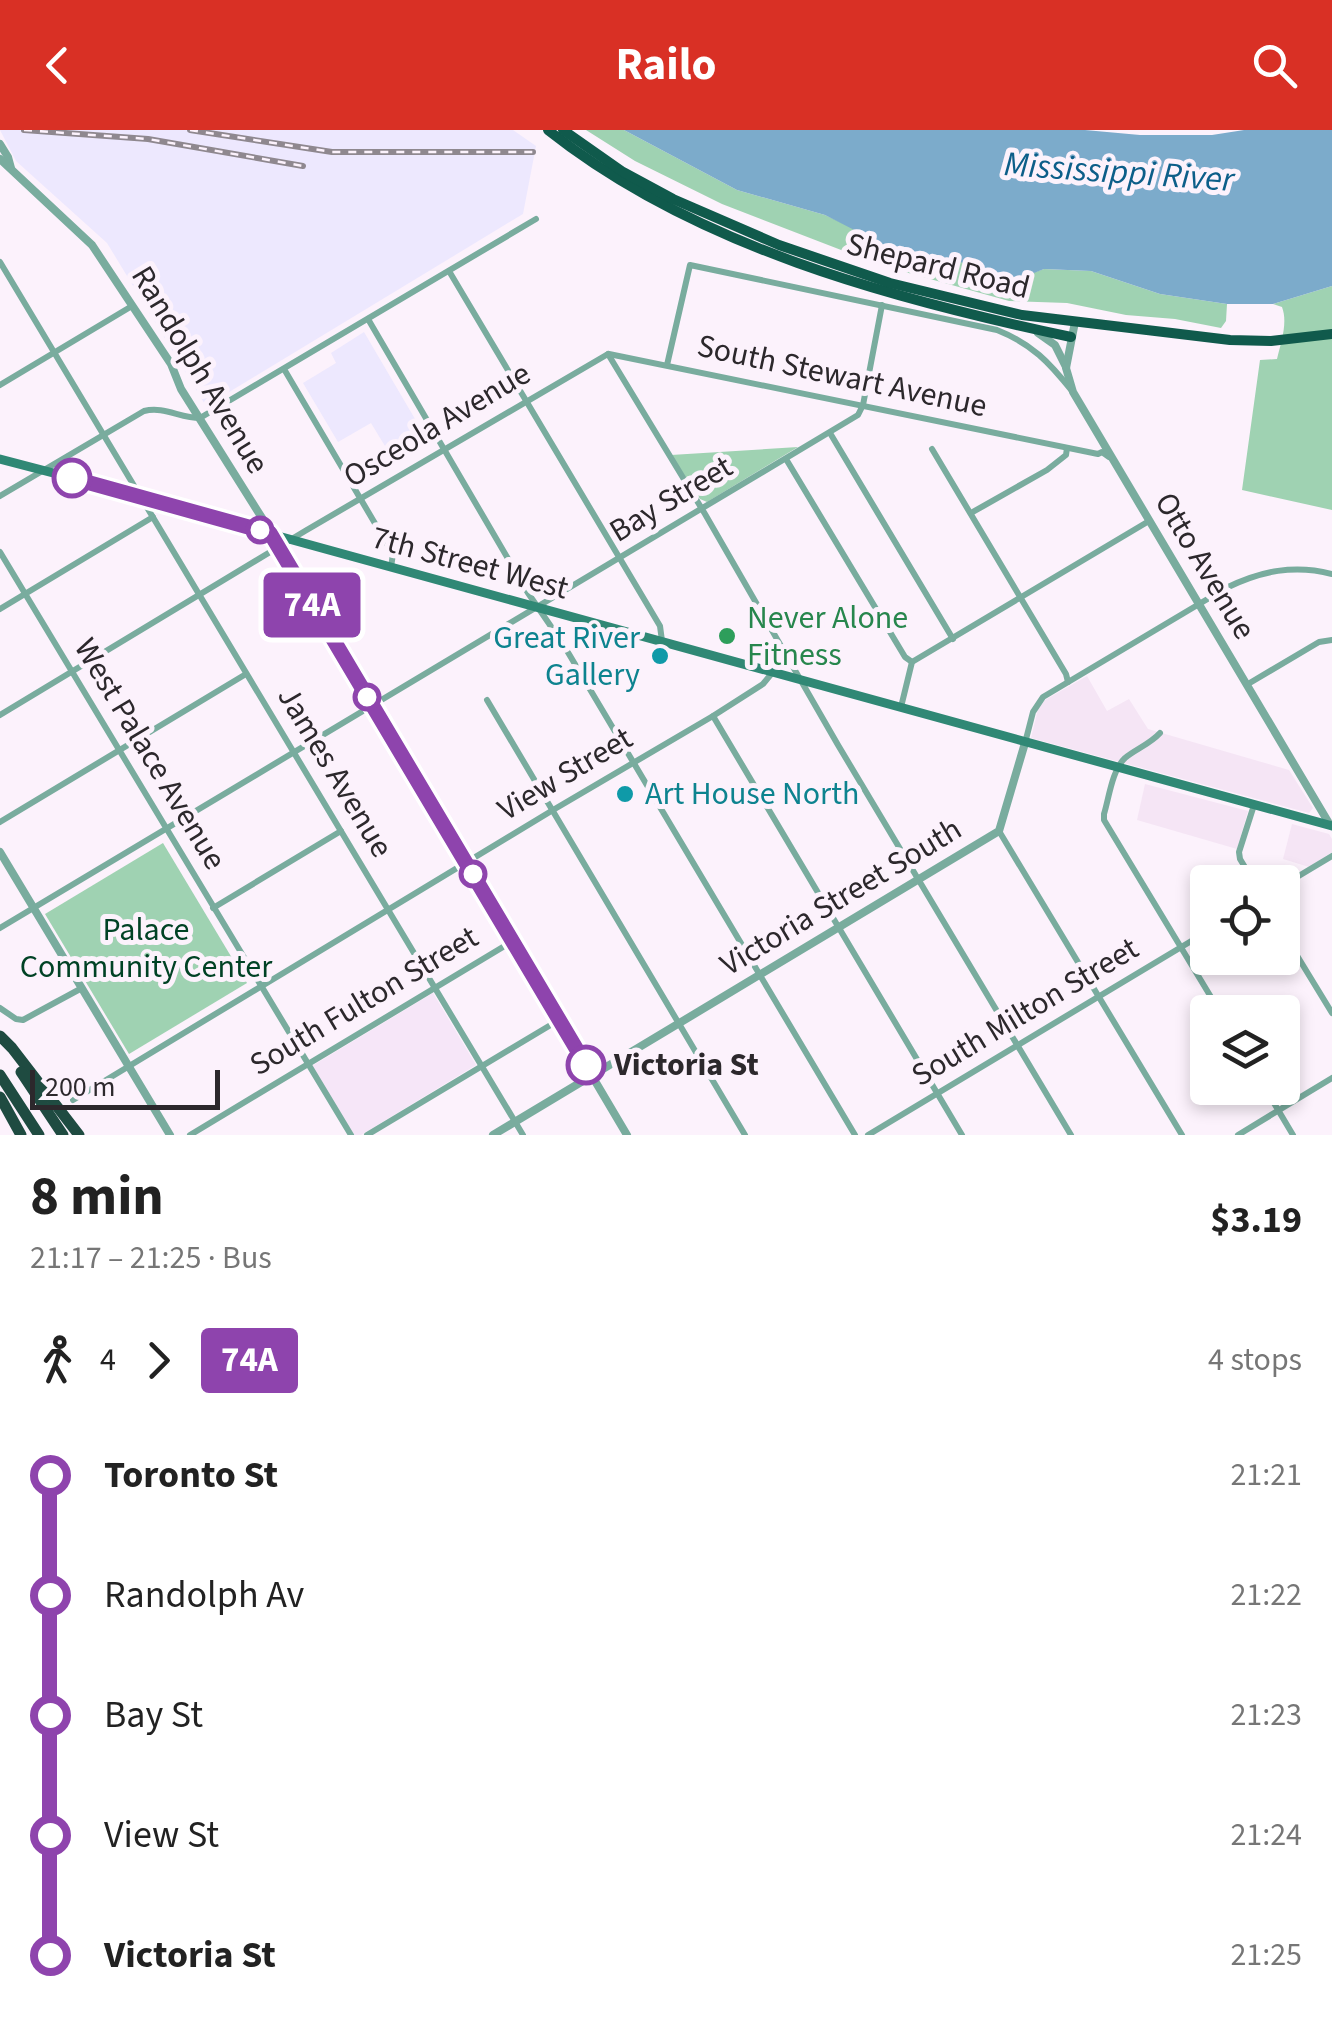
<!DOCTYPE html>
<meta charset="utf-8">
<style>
:root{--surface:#fff;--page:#f2f2f2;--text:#222;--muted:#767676;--accent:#d93025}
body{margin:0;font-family:"Source Sans 3",sans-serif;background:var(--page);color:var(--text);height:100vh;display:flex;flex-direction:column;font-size:38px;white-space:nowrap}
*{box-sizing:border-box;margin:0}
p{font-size:32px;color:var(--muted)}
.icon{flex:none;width:55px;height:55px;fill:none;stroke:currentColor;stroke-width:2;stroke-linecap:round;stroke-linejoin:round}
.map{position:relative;height:1005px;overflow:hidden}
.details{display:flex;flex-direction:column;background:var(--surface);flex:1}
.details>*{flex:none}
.badge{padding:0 20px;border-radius:8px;font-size:35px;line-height:65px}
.tools{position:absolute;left:1190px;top:735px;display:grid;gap:20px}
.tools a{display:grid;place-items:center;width:110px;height:110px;border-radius:10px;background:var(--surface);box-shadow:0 5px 15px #0003;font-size:50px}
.scale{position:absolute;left:30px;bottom:25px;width:190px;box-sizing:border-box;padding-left:10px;border:5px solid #2c282c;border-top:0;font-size:28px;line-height:35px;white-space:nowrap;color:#2c282c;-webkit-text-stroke:8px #fcf2fc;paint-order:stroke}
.map>.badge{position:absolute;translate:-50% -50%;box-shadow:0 0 0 5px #fff}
.legs{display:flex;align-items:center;gap:15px;height:110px;padding:0 30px;font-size:32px}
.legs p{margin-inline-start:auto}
.head{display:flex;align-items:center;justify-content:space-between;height:170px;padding:0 30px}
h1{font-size:55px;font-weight:700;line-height:75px}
ul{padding:0 30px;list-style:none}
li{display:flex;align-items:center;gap:35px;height:120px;font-size:38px}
li i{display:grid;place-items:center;width:15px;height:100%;margin:0 12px;background:currentColor}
li i::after{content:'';width:25px;height:25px;margin:-12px;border:8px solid;border-radius:50%;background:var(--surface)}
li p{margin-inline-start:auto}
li:first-child i{background:linear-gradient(#0000 50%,currentColor 0)}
li:last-child i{background:linear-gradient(currentColor 50%,#0000 0)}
header{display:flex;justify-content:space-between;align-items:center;height:130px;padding:0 30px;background:var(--accent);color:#fff;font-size:45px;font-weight:700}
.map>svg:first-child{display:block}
</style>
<header><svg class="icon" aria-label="back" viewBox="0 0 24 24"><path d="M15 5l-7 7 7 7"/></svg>Railo<svg class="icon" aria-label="search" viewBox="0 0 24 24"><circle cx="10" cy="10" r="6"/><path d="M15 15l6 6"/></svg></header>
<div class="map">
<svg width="1332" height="1005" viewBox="0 0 1332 1005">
<rect width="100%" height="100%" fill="#fcf2fc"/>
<g fill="#f5e5f5">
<path d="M1087 546 1107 581 1129 569 1148 599 1289 640 1313 678 1309 683 1031 608 1038 579 1045 570Z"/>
<path d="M1145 654 1248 681 1237 719 1137 690Z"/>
<path d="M1292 694 1329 704 1332 709V722L1309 737 1283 729Z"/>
</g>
<g fill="#ede8fe">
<path d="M0 0H513L536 16 523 84 206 276 107 113 16 31Z"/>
<path d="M364 202 425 306 391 326 371 293 338 312 303 253 336 233 331 223Z"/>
</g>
<path fill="#f6e6f8" d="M433 863 476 935 361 1005H354L312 936Z"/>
<g fill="#9fd2b2">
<path d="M586 0H624L737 60 825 85 853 98 1018 148 1044 139 1091 141 1160 164 1227 174 1226 191 1221 198 1175 189 1126 185 1067 173 1009 171 880 135 722 74 635 31Z"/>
<path d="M1332 156V380L1242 360 1260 230 1277 229C1281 212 1288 193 1282 177L1273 174Z"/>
<path d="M798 317 707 372 700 369 671 325Z"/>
<path d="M163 713 247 853 129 924 45 784Z"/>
</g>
<path fill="#7cabcb" d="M624 0H1085L1140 5H1212L1244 0H1332V156L1273 174H1227L1160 164 1091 141 1044 139 1019 149 960 132 954 136 905 126 825 85 737 60Z"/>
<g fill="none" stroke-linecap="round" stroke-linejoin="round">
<g stroke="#79ac9e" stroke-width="6">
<path d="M0 132 523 1005"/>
<path d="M449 141 660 496 662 511"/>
<path d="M368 189 528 463 563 514 855 1005"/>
<path d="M608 224 705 384 838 615 1071 1005"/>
<path d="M609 224 1098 324 1102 322 1109 327"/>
<path d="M667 235 690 135 997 200C1032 214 1049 232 1072 261"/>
<path d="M284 239 393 424 391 437"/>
<path d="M0 255 132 176"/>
<path d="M830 303 953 509"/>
<path d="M932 319 1066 544 1068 552"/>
<path d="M786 329 905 527 912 532"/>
<path d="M0 366 144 281C164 276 180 288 200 288L536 89"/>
<path d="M971 383 1047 340 1066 325 1067 318"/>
<path d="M0 422 351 1005"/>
<path d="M0 479 153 387"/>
<path d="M1248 554 1319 512 1332 510"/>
<path d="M487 570 745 1005"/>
<path d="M901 577 912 532 1149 391"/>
<path d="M0 585 305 401 608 224"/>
<path d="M713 586 962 1005"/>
<path d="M1160 603C1150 614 1136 619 1125 628 1112 640 1109 668 1104 684V690L1220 882"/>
<path d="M1025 613 1033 582 1043 567 1226 458C1261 441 1294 434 1332 444"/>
<path d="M0 692 246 544"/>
<path d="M999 701 1182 1005"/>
<path d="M1254 752 1240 729 1239 722 1254 675"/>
<path d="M1282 756 1332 726"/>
<path d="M213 778 341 701"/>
<path d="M0 798 858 285 863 275 882 175"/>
<path d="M1282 801 1332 883"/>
<path d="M0 878 16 889 23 890 82 858"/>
<path d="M1265 958 1293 1005"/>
<path d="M73 970 553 680 713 586 763 554 772 543"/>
<path d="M190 1005 513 811"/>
<path d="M367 1005 559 890"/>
<path d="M868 1005 1208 801"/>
<path d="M1238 1005 1332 948"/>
</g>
<g stroke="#79ac9e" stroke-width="8">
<path d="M0 14 8 27 11 38"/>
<path d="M0 29 92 115 171 234 181 259 262 388 627 1005"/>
<path d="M1075 192 1066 238 1073 262 1330 695"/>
<path d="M1038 203 1055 215 1066 237"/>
<path d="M0 722 170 1005"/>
<path d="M493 1005 999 701 1025 613"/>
</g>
<path stroke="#308875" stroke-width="9" d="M0 329 130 363 198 384 1332 696"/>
<g stroke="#105a4c" stroke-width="10">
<path d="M548 0C694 116 892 169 1071 207"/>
<path d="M563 0 623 42 673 69 779 115 890 153 1022 185 1230 210 1271 211 1332 204"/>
</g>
<g stroke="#1f4b41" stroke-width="11">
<path d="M0 906 12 918 79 1005"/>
<path d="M21 942 63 1005"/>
<path d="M0 945 39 1005"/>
<path d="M0 967 21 1005"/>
</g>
<defs>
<g id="rail">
<path d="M24 0 148 9 303 36"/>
<path d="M190 0 332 22H533"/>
</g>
</defs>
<use href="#rail" stroke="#8f888f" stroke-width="6"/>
<use href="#rail" stroke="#fcf2fc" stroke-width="2.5" stroke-dasharray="8" stroke-linecap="butt"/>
</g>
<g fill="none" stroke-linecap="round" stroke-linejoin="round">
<defs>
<path id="line-1" d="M72 348 270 403 586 935"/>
</defs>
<use href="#line-1" stroke="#fff" stroke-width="22"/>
<use href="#line-1" stroke="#8e44ad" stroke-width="15"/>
</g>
<g fill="#fff" stroke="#8e44ad" stroke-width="5">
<circle cx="72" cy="348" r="18"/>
<circle cx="260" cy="400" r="12"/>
<circle cx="367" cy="567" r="12"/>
<circle cx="473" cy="744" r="12"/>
<circle cx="586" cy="935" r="18"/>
</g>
<circle fill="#2e9e5b" stroke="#fcf2fc" stroke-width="4" cx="727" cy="506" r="10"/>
<g fill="#0f9aa8" stroke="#fcf2fc" stroke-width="4">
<circle cx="660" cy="526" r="10"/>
<circle cx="625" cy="664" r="10"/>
</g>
<g text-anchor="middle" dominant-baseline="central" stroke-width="10" stroke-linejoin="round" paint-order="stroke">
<g font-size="32" fill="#2c282c" stroke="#fcf2fc">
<text transform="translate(938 136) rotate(14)">Shepard Road</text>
<text transform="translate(200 240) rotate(59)">Randolph Avenue</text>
<text transform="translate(842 246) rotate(12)">South Stewart Avenue</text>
<text transform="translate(437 295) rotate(-31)">Osceola Avenue</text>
<text transform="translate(671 369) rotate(-31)">Bay Street</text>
<text transform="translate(470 433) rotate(15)">7th Street West</text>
<text transform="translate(1205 436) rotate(59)">Otto Avenue</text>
<text transform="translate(150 624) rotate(59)">West Palace Avenue</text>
<text transform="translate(335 642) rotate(59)">James Avenue</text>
<text transform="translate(565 644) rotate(-31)">View Street</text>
<text transform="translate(841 767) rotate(-31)">Victoria Street South</text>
<text transform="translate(364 871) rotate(-31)">South Fulton Street</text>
<text transform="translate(1025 882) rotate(-31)">South Milton Street</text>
</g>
<g font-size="32" fill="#27864d" stroke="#fcf2fc" text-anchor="start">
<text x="747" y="488">Never Alone<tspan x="747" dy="37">Fitness</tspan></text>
</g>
<g font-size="32" fill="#0d838f" stroke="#fcf2fc" text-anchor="end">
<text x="640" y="508">Great River<tspan x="640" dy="37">Gallery</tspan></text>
<text x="645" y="664" text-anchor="start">Art House North</text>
</g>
<g font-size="32" fill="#004225" stroke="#fcf2fc">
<text x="146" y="800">Palace<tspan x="146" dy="37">Community Center</tspan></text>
</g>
<g font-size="32" font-weight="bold" fill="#2c282c" stroke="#fcf2fc" text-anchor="start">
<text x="614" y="935">Victoria St</text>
</g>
<g font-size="35" font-style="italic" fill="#0c5e89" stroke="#fcf2fc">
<text transform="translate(1119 42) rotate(4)">Mississippi River</text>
</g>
</g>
</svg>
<div class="tools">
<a><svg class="icon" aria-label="locate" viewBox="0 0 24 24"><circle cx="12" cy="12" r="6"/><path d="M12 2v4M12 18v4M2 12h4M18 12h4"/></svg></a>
<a><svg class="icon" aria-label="layers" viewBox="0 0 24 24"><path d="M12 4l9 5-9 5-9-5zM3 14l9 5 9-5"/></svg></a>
</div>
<div class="scale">200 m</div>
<b class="badge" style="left:312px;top:475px;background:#8e44ad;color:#fff">74A</b>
</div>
<section class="details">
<div class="head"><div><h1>8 min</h1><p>21:17 – 21:25 · Bus</p></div><b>$3.19</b></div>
<div class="legs"><svg class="icon" aria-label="walk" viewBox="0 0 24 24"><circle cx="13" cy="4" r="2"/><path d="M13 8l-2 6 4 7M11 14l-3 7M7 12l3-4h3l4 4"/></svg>4<svg class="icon" aria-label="forward" viewBox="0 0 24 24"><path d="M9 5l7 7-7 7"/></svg><b class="badge" style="background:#8e44ad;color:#fff">74A</b><p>4 stops</p></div>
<ul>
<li><i style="color:#8e44ad"></i><b>Toronto St</b><p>21:21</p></li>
<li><i style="color:#8e44ad"></i><span>Randolph Av</span><p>21:22</p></li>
<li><i style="color:#8e44ad"></i><span>Bay St</span><p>21:23</p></li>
<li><i style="color:#8e44ad"></i><span>View St</span><p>21:24</p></li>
<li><i style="color:#8e44ad"></i><b>Victoria St</b><p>21:25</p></li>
</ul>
</section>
